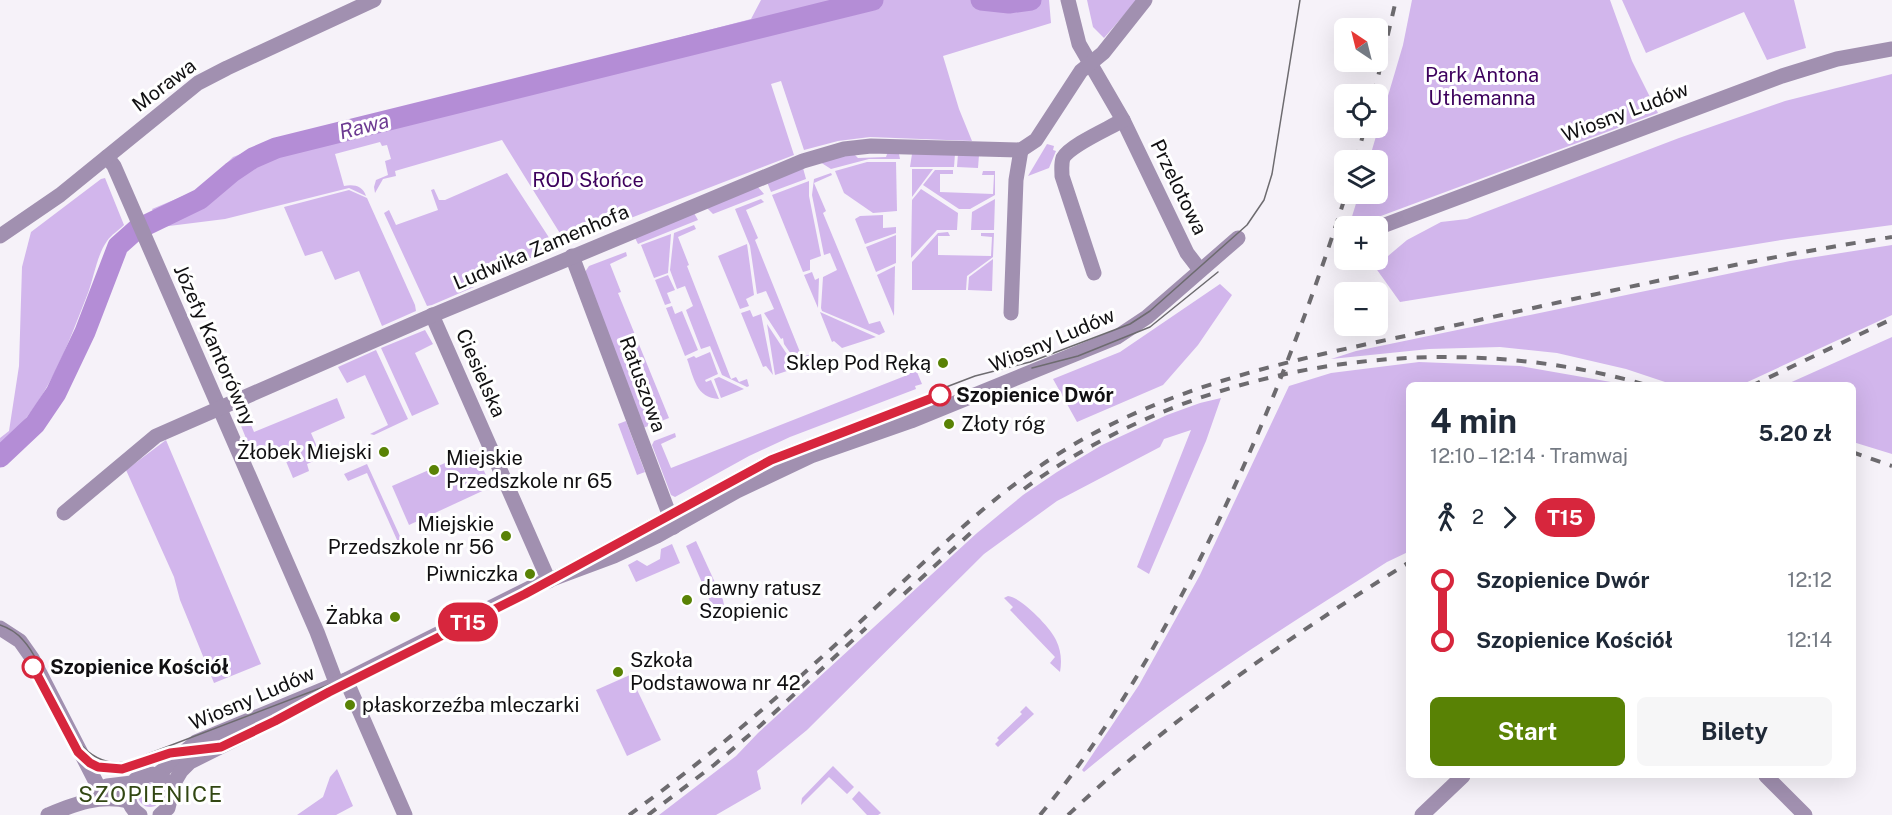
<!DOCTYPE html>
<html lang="pl">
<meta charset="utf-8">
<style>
:root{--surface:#fff;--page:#f6f6f7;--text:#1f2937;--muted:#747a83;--accent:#598205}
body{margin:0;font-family:"Public Sans",sans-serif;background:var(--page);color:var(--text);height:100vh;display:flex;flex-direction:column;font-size:22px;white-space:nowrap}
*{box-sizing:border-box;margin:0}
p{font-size:20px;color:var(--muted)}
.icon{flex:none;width:33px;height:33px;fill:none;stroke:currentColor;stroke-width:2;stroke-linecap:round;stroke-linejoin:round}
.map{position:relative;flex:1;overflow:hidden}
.drawer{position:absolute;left:1406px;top:382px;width:450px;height:396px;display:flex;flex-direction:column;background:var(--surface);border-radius:9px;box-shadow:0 6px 24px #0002}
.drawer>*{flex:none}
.badge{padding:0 12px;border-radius:20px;font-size:21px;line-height:39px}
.needle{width:39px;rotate:325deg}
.fabs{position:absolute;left:1334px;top:18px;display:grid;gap:12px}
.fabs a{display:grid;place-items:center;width:54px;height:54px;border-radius:9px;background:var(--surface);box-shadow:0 6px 24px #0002;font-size:30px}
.map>.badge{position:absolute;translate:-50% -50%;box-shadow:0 0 0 3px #fff}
.legs{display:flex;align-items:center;gap:9px;height:66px;padding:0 24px;font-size:20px}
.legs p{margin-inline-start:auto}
.head{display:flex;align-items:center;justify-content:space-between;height:102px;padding:0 24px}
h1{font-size:33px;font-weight:700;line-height:45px}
.button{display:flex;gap:12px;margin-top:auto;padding:12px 24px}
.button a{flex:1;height:69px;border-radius:9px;background:var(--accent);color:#fff;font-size:24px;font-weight:700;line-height:69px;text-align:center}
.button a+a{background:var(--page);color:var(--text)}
ul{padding:0 24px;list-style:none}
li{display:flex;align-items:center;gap:21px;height:60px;font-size:22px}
li i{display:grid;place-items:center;width:9px;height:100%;margin:0 8px;background:currentColor}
li i::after{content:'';width:15px;height:15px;margin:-8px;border:4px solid;border-radius:50%;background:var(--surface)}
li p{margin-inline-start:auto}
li:first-child i{background:linear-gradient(#0000 50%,currentColor 0)}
li:last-child i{background:linear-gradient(currentColor 50%,#0000 0)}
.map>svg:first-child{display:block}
</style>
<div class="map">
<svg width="1892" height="815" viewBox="0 0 1892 815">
<rect width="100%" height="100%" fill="#f6f2f9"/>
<g fill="#d2b6ec">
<path d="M761 0H1049L1051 23 943 56 959 109 972 141 870 137 838 141 804 150 781 81 771 84 794 155 566 243 502 140 395 171 396 176 383 179 375 193 374 187 376 180 388 175 385 161 391 159 387 145 382 146 380 142 335 154 344 186C354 184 363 186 366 196L349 188 225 219 161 227 152 209 200 189 233 157 264 145 751 19Z"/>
<path d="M1087 0H1137L1104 38 1093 27Z"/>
<path d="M1412 0H1610L1632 61 1658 113 1354 226H1349L1359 194H1377V160H1369L1403 45Z"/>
<path d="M1622 0H1794L1806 48 1767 60 1744 12 1646 53Z"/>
<path d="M1892 74V225L1788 239 1400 302 1375 267 1407 240 1441 222 1467 219 1679 138 1785 101Z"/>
<path d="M1047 144 1054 146 1053 150 1056 151 1049 168 1028 176Z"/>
<path d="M888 151 899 154 900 159H869L831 169 820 162 853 153 858 158 886 157Z"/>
<path d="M912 154H955L954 167H910Z"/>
<path d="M958 154 979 155 978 168 957 167Z"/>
<path d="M867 162H896L897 211 873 213 844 193 835 171Z"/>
<path d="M803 168 806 179 771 192 767 182Z"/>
<path d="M912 169H933L912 197Z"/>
<path d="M935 170H953V174H940V192L993 194 994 175H982L983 171H995V195L970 209H959L923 185Z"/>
<path d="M507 173 548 236 553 248 473 284 474 287 432 305 427 306 384 213 389 210 396 225 438 210 431 190 434 189 439 200H445Z"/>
<path d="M831 173 832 175 814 183 826 211 823 213 869 324 880 321 885 332 879 335 822 311 821 308 823 277 837 270 830 253 824 255 812 195 814 179Z"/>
<path d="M105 178 124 225C119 230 111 235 107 241 97 255 94 277 88 293 67 346 46 408 0 444V438L9 431 19 366 22 267 31 232 101 179Z"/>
<path d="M809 181V196L821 256 810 260V270L803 272 772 195Z"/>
<path d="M758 187 764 194 713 214 706 207Z"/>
<path d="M921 189 958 213 957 230H937L911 258 912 200Z"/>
<path d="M349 190 367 198 415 305 416 311 382 326 359 271 335 280 322 251 305 256 284 207Z"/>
<path d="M761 199 764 202 746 210 758 238 755 240 802 357 814 353 817 360 800 367 784 344 783 338 781 339 764 313 774 309 766 291 757 294 750 246 735 209Z"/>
<path d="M995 199 994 230H971L972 212Z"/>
<path d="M694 213 698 220 638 244 635 238Z"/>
<path d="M883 215V228L896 227V233L865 244 855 219 860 216Z"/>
<path d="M694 225 696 229 678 237 689 265 687 266 731 379 736 377 739 382 747 379 749 386 747 387 722 375 710 346 701 349 686 310 693 306 685 286 677 289 670 270 674 233Z"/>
<path d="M948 232 950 236H938V255L991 256 992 237 981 236V233H994L993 257 967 276 966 290H912V262L938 233Z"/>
<path d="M671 234 668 273 654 278 641 245Z"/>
<path d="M896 235V263L876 272 866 247Z"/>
<path d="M747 244 754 295 746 299 749 306 740 309 718 256Z"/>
<path d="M1892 245V315L1741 385H1674L1626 369 1557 353 1500 347 1429 349 1331 359 1356 351 1790 261Z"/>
<path d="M626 252 627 256 610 264 621 292 618 293 669 418 643 428 585 272 589 266Z"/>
<path d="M993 259 992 291 968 290 969 277Z"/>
<path d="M895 266 894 316 877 275Z"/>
<path d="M812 272 815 280 819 278 818 308 804 275Z"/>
<path d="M668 275 675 290 667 293 671 303 665 305 655 280Z"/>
<path d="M1220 284 1232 295 1198 345 1163 385 1077 422 1053 379 1120 352Z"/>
<path d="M672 306 675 314 682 311 698 350 685 356 666 308Z"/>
<path d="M750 310 753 317 761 314 773 375 766 366 763 367 741 313Z"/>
<path d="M820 312 876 337 842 348 834 341 832 342Z"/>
<path d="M767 324 796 368 775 375Z"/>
<path d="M425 330 433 344 415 353 439 404 412 416 381 348Z"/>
<path d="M1892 337V454L1853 442 1852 386 1785 385Z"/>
<path d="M376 350 408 419 374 435 370 434 388 425 365 375 347 383 338 367Z"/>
<path d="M710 352 718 374 705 380 706 382 711 380 719 399C696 398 694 378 687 359L694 356 696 358Z"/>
<path d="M1419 362 1520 366 1628 385 1408 386V552L1387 562C1284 628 1178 693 1084 772L1082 770 1139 685 1200 575 1289 386 1331 373Z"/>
<path d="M914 365 922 384 915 386 916 389 790 437 749 456 675 497 671 495 652 445 654 441 675 433 676 437 661 444 671 468 910 374 908 367Z"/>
<path d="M719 377 744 389 721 398 714 379Z"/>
<path d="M337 398 345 418 311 433 318 449 323 447 327 455 307 464 309 471 293 478 280 447 254 458 235 411 244 408 254 432Z"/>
<path d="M1221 398 1206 441 1149 574 1137 567 1191 430 1164 439 1160 447 1057 501 984 554 807 730 757 771 761 789 716 815H659L736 756 758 733 977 533 1023 495 1057 472 1102 445 1167 415 1200 403Z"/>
<path d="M626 421 645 472 637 475 618 424Z"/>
<path d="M166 440 261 664 214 683 180 600 174 577 126 470Z"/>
<path d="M475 450 491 487 409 525 392 486Z"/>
<path d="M367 464 404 545 402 551 367 473 348 481 344 474Z"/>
<path d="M696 541 723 600 724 605 721 610H717L713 608 686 546Z"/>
<path d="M672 544 680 563 636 582 628 565 637 560 647 566 660 559 661 549Z"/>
<path d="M1008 596C1021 597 1051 628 1056 640 1061 650 1062 661 1060 672L1050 663 1055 657 1010 610 1013 607 1004 598Z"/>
<path d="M630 675 661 740 627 756 596 690Z"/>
<path d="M1026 706 1034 714 998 747 995 744 999 740 997 738 1022 714 1020 712Z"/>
<path d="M833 766 854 787 847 794 829 777 801 805 802 798Z"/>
<path d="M337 769 353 806 336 815H297L323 797 330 777Z"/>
<circle cx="150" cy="795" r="12"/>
<path d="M859 791 881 813 878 815H867L852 799Z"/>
</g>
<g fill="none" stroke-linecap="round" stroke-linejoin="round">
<g stroke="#b48dd6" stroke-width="21">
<path d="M981 0 1009 3 1031 0"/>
<path d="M0 457 35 424 56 393 85 332 118 246 136 230 200 199 232 172 253 158 276 148 873 0"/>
</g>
<g stroke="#a190b0" stroke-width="15">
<path d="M1068 0 1079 44 1123 120 1187 253 1200 270"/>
<path d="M107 157 114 166 317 632 337 685"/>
<path d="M1377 228 1782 76 1837 59 1892 49"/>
<path d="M0 236 60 195 198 83 227 68 374 0"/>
<path d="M572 256 674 527"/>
<path d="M1094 273 1062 176C1062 170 1061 164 1063 158 1070 145 1110 128 1123 120"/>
<path d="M1011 313 1016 180 1021 150"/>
<path d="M432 315 549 581"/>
<path d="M64 513 156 436 426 318 803 161 844 149 871 146 1021 150 1036 140 1081 71 1103 53 1145 0"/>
<path d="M0 628 20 641 32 658 99 788"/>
<path d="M346 680 405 815"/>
<path d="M157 775 196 742 346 680 536 585 614 556 657 536 737 491 811 456 911 421 1117 337 1147 317 1238 238"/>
<path d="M1766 776 1805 815"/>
<path d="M171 788 181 771 190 762 274 720"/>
<path d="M92 792 107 786 132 783"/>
<path d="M48 815C75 804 99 794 129 801"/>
<path d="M140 815C126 806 125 791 136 779L152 774 165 780 172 792 168 808 160 815"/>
<path d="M1422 815 1463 776"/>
</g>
<g stroke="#6d6b6f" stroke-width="1.5">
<path d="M1032 368 1078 356 1150 327 1218 272"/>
<path d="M0 625C9 628 17 633 23 640 56 676 64 772 127 762L339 681 522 589 768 455 975 376 1030 362 1130 324 1150 311 1247 225 1264 200 1272 174 1300 0"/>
<path d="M168 753 210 749 225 745 320 696"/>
</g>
<g stroke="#6d6b6f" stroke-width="4" stroke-dasharray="10 10" stroke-linecap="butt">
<path d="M1374 94 1396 0"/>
<path d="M1356 160 1365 128"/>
<path d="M1751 386 1892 319"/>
<path d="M1852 452 1892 466"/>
<path d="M1024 489C1199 361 1443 325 1650 386"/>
<path d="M904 594 975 529"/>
<path d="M629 815C711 756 787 690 860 622 925 562 987 498 1063 451 1186 375 1331 353 1470 322 1610 291 1750 259 1892 237"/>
<path d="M648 815 714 765 761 725 866 628"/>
<path d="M1040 815C1105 737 1156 648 1201 557 1259 440 1307 318 1346 194"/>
<path d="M1068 815C1171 718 1289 637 1408 563"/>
</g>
</g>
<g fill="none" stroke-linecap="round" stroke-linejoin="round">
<defs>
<path id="line-1" d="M33 667 78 752 90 763 98 767 122 769 170 753 221 747 275 721 329 692 525 594 771 460 940 395"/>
</defs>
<use href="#line-1" stroke="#fff" stroke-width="14"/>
<use href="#line-1" stroke="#d7263d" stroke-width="9"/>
</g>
<g fill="#598205" stroke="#fff" stroke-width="2">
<circle cx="943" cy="363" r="6"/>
<circle cx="949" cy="424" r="6"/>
<circle cx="384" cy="452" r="6"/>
<circle cx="434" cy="470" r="6"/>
<circle cx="506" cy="536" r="6"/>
<circle cx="530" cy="574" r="6"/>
<circle cx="687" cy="600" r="6"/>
<circle cx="395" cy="617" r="6"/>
<circle cx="618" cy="672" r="6"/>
<circle cx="350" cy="705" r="6"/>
</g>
<g fill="#fff" stroke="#d7263d" stroke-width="3">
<circle cx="940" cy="395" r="10"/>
<circle cx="33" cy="667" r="10"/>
</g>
<g text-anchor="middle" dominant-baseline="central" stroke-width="6" stroke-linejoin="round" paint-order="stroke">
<g font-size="20" fill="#3d015d" stroke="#fff">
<text x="1482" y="75">Park Antona<tspan x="1482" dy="23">Uthemanna</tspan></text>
<text x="588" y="180">ROD Słońce</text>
</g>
<g font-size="20" fill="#111012" stroke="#fff">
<text transform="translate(164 85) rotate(-37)">Morawa</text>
<text transform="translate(1625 112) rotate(-21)">Wiosny Ludów</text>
<text transform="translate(1179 187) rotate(64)">Przelotowa</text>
<text transform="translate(541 247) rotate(-23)">Ludwika Zamenhofa</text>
<text transform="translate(1052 340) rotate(-23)">Wiosny Ludów</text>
<text transform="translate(215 345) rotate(66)">Józefy Kantorówny</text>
<text transform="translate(481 373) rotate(66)">Ciesielska</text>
<text transform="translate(643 384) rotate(70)">Ratuszowa</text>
<text transform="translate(252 698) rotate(-23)">Wiosny Ludów</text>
</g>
<g font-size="20" fill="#111012" stroke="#fff" text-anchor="end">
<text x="931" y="363">Sklep Pod Ręką</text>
<text x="961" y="424" text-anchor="start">Złoty róg</text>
<text x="372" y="452">Żłobek Miejski</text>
<text x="446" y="458" text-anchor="start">Miejskie<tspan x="446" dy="23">Przedszkole nr 65</tspan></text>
<text x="494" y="524">Miejskie<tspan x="494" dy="23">Przedszkole nr 56</tspan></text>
<text x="518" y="574">Piwniczka</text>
<text x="699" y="588" text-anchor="start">dawny ratusz<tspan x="699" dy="23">Szopienic</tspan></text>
<text x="383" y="617">Żabka</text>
<text x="630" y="660" text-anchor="start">Szkoła<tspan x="630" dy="23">Podstawowa nr 42</tspan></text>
<text x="362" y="705" text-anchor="start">płaskorzeźba mleczarki</text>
</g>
<g font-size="20" font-weight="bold" fill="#111012" stroke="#fff" text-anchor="start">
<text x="956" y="395">Szopienice Dwór</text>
<text x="50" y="667">Szopienice Kościół</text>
</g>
<g font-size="21" font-style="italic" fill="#6d3b92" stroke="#fff">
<text transform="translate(364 126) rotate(-14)">Rawa</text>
</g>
<g font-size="22" letter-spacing="1.5" fill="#324713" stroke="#fff">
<text x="151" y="794">SZOPIENICE</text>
</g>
</g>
</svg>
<div class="fabs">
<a><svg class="needle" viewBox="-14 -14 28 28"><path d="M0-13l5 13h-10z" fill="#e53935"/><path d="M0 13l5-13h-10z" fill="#747a83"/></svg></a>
<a><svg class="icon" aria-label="locate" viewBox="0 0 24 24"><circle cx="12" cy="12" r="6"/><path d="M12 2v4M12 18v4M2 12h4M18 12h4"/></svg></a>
<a><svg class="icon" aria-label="layers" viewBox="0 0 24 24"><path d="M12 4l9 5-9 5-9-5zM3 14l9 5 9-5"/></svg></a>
<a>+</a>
<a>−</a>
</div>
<b class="badge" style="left:468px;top:622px;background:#d7263d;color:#fff">T15</b>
<section class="drawer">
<div class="head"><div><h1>4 min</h1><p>12:10 – 12:14 · Tramwaj</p></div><b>5.20 zł</b></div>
<div class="legs"><svg class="icon" aria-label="walk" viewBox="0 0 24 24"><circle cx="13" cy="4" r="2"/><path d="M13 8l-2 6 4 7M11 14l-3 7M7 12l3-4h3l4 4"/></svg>2<svg class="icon" aria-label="forward" viewBox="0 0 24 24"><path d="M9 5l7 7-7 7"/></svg><b class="badge" style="background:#d7263d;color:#fff">T15</b></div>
<ul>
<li><i style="color:#d7263d"></i><b>Szopienice Dwór</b><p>12:12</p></li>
<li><i style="color:#d7263d"></i><b>Szopienice Kościół</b><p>12:14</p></li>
</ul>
<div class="button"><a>Start</a><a>Bilety</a></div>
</section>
</div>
